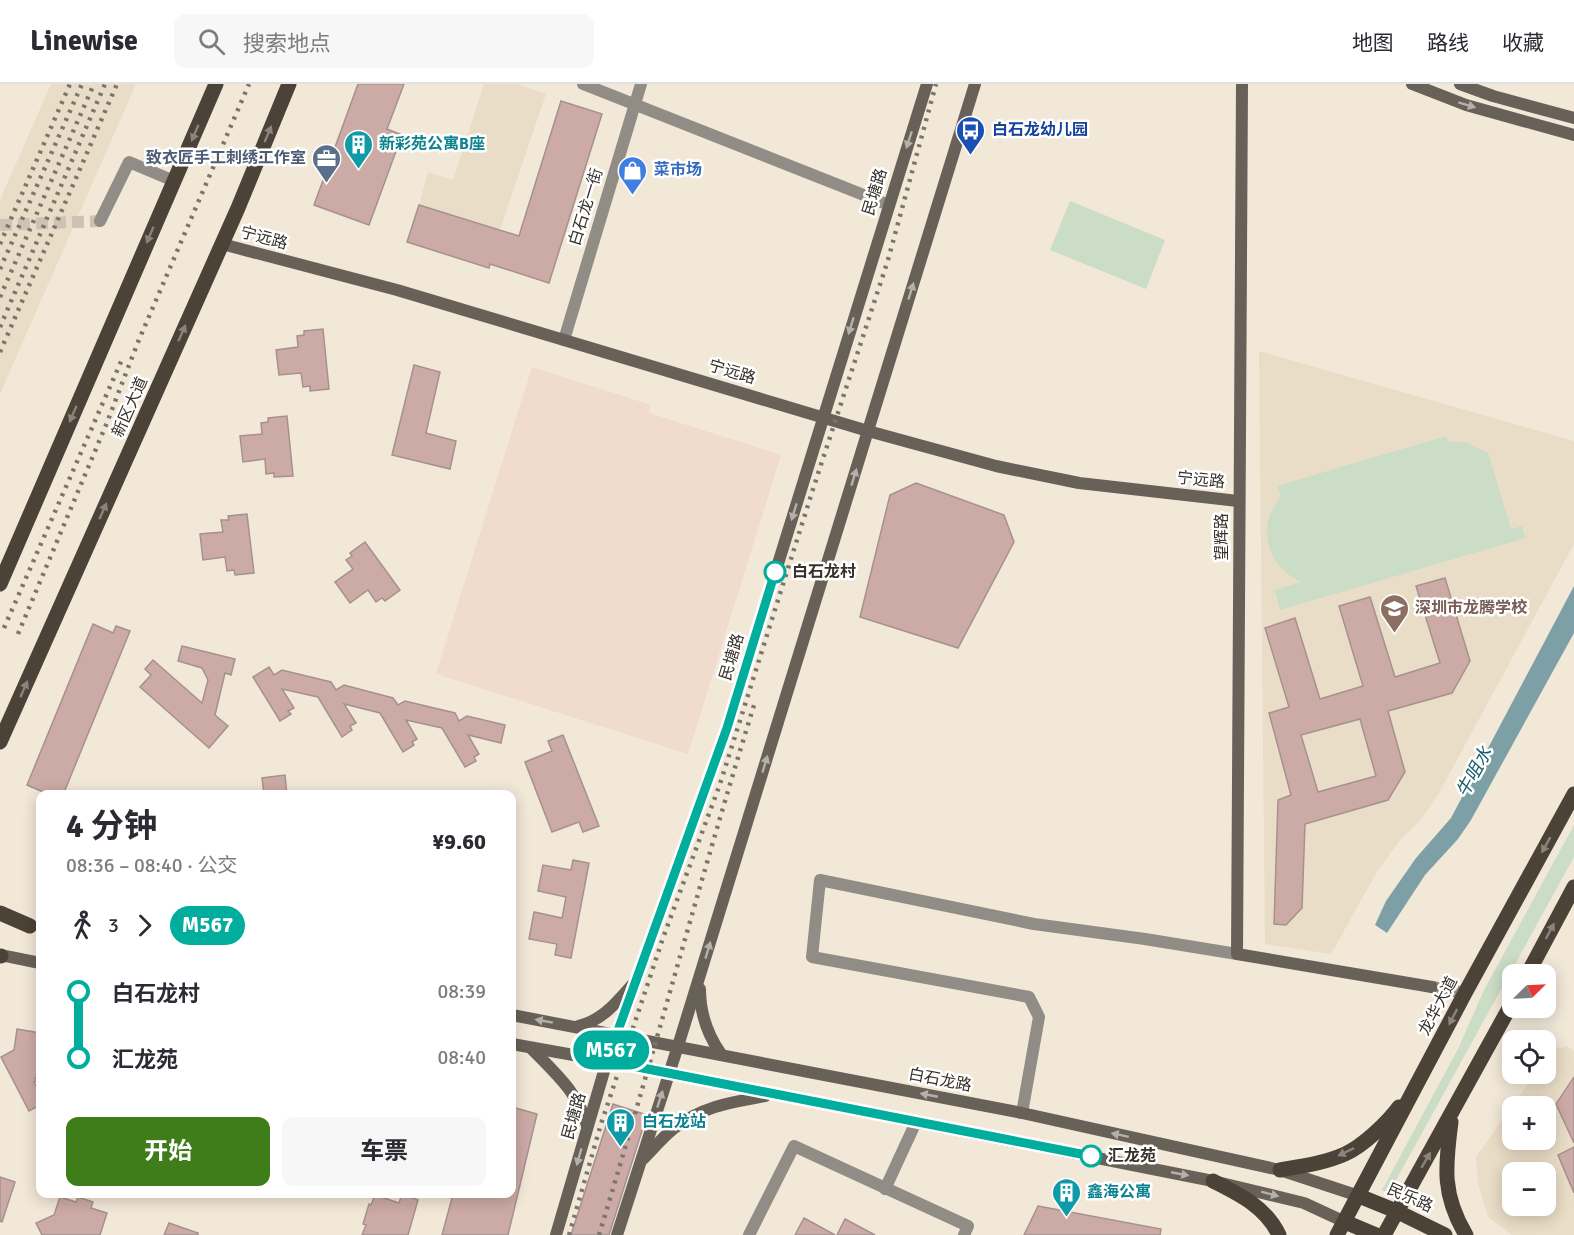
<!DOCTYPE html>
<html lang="zh">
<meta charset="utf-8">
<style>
:root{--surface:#fff;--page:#f7f7f7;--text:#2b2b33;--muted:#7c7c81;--line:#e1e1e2;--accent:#3f7d1a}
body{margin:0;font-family:Signika,"Noto Sans SC",sans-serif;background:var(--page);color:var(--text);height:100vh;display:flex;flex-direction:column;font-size:22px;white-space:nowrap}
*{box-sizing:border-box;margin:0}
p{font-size:20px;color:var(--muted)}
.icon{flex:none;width:33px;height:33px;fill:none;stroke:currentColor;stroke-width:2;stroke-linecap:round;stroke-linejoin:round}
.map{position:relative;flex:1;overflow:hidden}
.side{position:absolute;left:36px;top:706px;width:480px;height:408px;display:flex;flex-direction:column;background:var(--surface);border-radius:12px;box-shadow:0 3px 15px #0003}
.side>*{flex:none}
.badge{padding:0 12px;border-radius:20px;font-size:21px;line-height:39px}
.needle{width:39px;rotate:66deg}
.fabs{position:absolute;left:1502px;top:880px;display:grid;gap:12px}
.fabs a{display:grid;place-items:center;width:54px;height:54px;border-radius:12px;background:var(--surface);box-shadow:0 3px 15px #0003;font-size:30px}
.map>.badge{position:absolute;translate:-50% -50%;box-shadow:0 0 0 3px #fff}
.legs{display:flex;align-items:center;gap:9px;height:66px;padding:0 30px;font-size:20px}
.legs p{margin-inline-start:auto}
.summary{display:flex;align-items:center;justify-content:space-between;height:102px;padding:0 30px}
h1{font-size:33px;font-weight:700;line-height:45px}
.cta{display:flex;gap:12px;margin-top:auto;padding:12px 30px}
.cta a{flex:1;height:69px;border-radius:12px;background:var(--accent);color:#fff;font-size:24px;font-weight:700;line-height:69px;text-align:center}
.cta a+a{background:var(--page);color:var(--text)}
ul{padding:0 30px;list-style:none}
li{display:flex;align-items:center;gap:21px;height:66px;font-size:22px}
li i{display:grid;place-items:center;width:9px;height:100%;margin:0 8px;background:currentColor}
li i::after{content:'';width:15px;height:15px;margin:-8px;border:4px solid;border-radius:50%;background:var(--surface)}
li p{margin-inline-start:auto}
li:first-child i{background:linear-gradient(#0000 50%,currentColor 0)}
li:last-child i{background:linear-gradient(currentColor 50%,#0000 0)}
header{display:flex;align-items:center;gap:36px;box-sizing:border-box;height:84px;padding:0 30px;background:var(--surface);border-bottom:2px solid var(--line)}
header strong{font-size:28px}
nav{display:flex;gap:33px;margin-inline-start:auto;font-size:21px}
.search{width:420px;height:54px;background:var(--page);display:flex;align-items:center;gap:15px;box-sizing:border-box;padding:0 21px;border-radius:12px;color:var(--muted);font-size:22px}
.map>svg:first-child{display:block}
</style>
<header>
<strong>Linewise</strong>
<div class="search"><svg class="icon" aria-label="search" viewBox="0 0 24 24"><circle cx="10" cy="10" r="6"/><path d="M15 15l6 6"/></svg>搜索地点</div>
<nav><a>地图</a><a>路线</a><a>收藏</a></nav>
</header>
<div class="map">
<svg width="1574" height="1151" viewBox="0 0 1574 1151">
<rect width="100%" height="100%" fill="#f2e8d8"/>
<g fill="#eaddc7" fill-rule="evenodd">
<path d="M51 0H136L0 310V116Z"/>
<path d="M484 0H517L546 10 500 146 419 121 428 88 453 96Z"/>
<path d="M1259 267 1574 357V460L1439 709 1419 738 1401 755 1378 786 1331 870 1265 860Z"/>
<path d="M1567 962 1574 967V1151H1512L1488 1133 1478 1100 1476 1073 1535 990H1545V976L1552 966ZM1512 1023H1545V1056H1512ZM1512 1089H1545V1122H1512Z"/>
</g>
<path fill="#f0dbcd" d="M532 283 651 321 649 329 781 371 688 670 436 590Z"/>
<g fill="#cbddc6">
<path d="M1070 117 1165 156 1146 205 1050 166Z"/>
<path d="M1446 352 1448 357 1468 359 1488 369 1511 445 1522 442 1525 454 1280 526 1275 506 1301 498C1275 486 1259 457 1271 428 1273 423 1278 417 1281 412L1277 402Z"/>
<path d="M1574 741V773L1389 1109 1382 1106 1458 965 1484 906Z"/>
</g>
<path fill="#7ca0a6" d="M1574 502V549L1471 736 1458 755 1425 791 1387 849 1375 841 1386 817 1416 774 1451 734Z"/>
<g fill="#ccaaa6" stroke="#a5918f" stroke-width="1.5" fill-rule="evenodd">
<path d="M358 0H404L387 45 402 51 369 141 314 121Z"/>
<path d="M561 17 602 30 549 199 490 180 489 184 407 158 419 121 519 152Z"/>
<path d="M323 245 329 305 310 307V302L303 303 301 289 279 291 276 266 298 263 297 252 304 251V247Z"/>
<path d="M414 281 440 288 426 349 456 357 450 385 392 371Z"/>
<path d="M287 332 293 392 274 393V389L266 390 265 375 243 378 240 352 262 350 261 339 268 338V334Z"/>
<path d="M916 399 1004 431 1014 458 958 564 860 533 890 411Z"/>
<path d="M247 430 254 489 235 491 234 486 227 487 225 473 203 476 200 450 223 448 221 436H229L228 432Z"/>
<path d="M365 458 400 506 385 517 382 514 376 518 368 506 350 519 335 498 353 485 346 476 352 472 350 469Z"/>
<path d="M1445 494 1470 577 1452 609 1388 627 1405 688 1388 716 1305 740 1302 824 1286 841 1274 840 1278 716 1291 711 1269 629 1289 623 1265 544 1295 534 1320 615 1363 602 1339 522 1370 513 1395 593 1440 579 1416 502ZM1360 635 1376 692 1318 708 1301 651Z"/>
<path d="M93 540 113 549 116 542 130 547 63 711H50L27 701Z"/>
<path d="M182 562 235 575 231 591 225 589 215 631 228 642 209 664 140 603 151 591 145 585 153 576 202 619 208 596 202 584 178 577Z"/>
<path d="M269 583 274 591 282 586 331 598 336 606 344 601 393 614 398 621 405 617 455 629 459 637 467 632 505 641 501 659 468 651 479 670 474 673 476 677 465 683 442 644 406 636 417 655 412 658 414 661 403 668 380 629 344 620 356 639 350 642 352 646 342 653 318 613 282 605 294 624 288 627 291 630 280 637 253 593Z"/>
<path d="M563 651 599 742 583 748 579 738 552 748 525 678 552 667 548 657Z"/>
<path d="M285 691 287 711H264L262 694Z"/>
<path d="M573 776 589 779 571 874 555 871 557 860 529 855 534 828 562 834 566 813 538 807 543 781 571 786Z"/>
<path d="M17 945 40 949V992L35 994 37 997 34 998 40 1011V1021L29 1027 1 973 14 966Z"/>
<path d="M1574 993V1059L1556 1020Z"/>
<path d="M613 1020 647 1031 609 1151H571Z"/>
<path d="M512 1023 537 1030 508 1151H442L453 1110H512Z"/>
<path d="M1574 1063V1109L1558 1071Z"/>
<path d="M0 1093 15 1098 2 1138 0 1137Z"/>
<path d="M402 1110 418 1116 408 1151H362L366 1141 363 1140 369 1120 371 1121 375 1111 399 1119Z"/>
<path d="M60 1113 76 1118 78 1113 93 1118 91 1124 107 1129 100 1151H42L36 1139 54 1131Z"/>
<path d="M1038 1122 1161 1145 1160 1151H1024Z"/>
<path d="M804 1134 835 1151H795Z"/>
<path d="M845 1135 875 1151H837Z"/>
<path d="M169 1139 198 1149V1151H164Z"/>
</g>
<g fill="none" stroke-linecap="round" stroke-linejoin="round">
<path stroke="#ccc3b5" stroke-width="12" stroke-dasharray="12 6" stroke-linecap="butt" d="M0 141 100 137"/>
<g stroke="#928c86" stroke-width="12">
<path d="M583 0 889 121"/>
<path d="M100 137 129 78 174 97"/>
<path d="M564 256 641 0"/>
<path d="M1432 903 1465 909"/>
<path d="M1022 1029 1039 933 1029 913 812 873 820 796 1034 840 1145 855 1237 870"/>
<path d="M885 1105 916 1038"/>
<path d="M749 1151 794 1062 968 1142 964 1151"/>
</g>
<g stroke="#686158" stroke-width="12">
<path d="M1242 0 1237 870 1432 903"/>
<path d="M1412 0 1466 21 1574 51"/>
<path d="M1460 0 1493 12 1574 34"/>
<path d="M222 160 397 206 868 347 996 382 1079 399 1238 417"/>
<path d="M0 871 40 879"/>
<path d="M700 905C700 930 707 950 721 970"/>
<path d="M512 931 1022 1029 1280 1086 1359 1112"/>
<path d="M578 942C602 937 617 918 632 901"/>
<path d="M512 960 607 977 1213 1097 1304 1119 1345 1138"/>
<path d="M531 964C553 987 580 1010 587 1042"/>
<path d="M643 1075C653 1065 662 1054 673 1045 700 1023 732 1018 765 1012"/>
<path d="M556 1151 607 977 727 644 927 0"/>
<path d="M617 1151 678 962 975 0"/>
</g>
<g stroke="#4b4238" stroke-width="15">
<path d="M0 500 216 0"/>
<path d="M0 658 238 124 289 0"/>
<path d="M0 829 30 842"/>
<path d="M0 872H1"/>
<path d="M1527 891 1574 803"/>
<path d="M1451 1038C1445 1083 1442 1111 1466 1151"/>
<path d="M1280 1086C1302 1082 1325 1079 1345 1070 1363 1062 1388 1038 1399 1023"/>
<path d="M1213 1097C1239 1110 1266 1123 1279 1151"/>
<path d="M1359 1112 1396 1127 1445 1151"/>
<path d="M1345 1138 1376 1151"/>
<path d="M1337 1151 1465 909 1574 710"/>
<path d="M1384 1151 1512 919"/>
</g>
<g stroke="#7b756b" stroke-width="4.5" stroke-dasharray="3 6" stroke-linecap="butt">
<path d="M0 160 70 0"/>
<path d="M0 185 82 0"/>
<path d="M0 213 94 0"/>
<path d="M0 243 105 0"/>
<path d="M0 268 117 0"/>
<path d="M4 544 123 273"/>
<path d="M18 550 106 341 138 258 249 0"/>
<path d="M569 1151 601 1040 663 854 720 700 814 402 888 176 936 0"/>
<path d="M599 1151C653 974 700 795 755 618"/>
</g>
</g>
<defs><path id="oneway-solid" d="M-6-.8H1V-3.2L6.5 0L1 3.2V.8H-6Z" transform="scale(1.5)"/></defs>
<g fill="#b4b0ac">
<use href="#oneway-solid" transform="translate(1467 21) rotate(17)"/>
<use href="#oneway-solid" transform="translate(909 56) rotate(108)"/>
<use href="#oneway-solid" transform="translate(911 207) rotate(-73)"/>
<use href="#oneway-solid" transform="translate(851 242) rotate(107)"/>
<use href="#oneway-solid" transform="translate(854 393) rotate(-73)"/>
<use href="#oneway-solid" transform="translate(794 428) rotate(107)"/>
<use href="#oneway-solid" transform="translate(765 680) rotate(-73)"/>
<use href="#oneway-solid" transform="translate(708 866) rotate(-73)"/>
<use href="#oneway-solid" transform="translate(544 937) rotate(-170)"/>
<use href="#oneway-solid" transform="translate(929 1011) rotate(-169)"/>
<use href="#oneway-solid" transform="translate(660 1015) rotate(-72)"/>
<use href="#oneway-solid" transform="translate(1120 1051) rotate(-168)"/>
<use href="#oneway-solid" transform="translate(579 1073) rotate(106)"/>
<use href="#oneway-solid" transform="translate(1180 1090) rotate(11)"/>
<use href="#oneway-solid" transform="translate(1270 1110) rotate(15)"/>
</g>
<g fill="#8a847e">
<use href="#oneway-solid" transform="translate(195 49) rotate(113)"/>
<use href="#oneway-solid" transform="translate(268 50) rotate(-67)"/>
<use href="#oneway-solid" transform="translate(150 151) rotate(113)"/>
<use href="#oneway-solid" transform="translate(182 249) rotate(-66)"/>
<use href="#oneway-solid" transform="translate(73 330) rotate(113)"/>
<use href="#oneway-solid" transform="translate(103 427) rotate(-66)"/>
<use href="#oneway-solid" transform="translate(24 605) rotate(-66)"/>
<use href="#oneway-solid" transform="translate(1546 761) rotate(119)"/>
<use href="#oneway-solid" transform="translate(1550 847) rotate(-62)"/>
<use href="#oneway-solid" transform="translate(1453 933) rotate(117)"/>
<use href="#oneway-solid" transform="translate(1346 1068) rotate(154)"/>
<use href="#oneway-solid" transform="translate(1426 1076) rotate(-60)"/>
</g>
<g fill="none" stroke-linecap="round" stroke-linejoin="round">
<defs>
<path id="line-1" d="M775 488 727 644 607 977 1091 1072"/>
</defs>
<use href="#line-1" stroke="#fff" stroke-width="14"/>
<use href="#line-1" stroke="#01ad9c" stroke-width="9"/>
</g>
<defs>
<symbol id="bus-pin" viewBox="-11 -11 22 30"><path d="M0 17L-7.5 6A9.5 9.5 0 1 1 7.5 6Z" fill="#1a4fb4" stroke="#fff"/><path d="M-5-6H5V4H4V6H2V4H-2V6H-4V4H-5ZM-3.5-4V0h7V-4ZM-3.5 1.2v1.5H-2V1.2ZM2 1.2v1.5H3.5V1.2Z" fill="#fff"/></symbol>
<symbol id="building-pin" viewBox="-11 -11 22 30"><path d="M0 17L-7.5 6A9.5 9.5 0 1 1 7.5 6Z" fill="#0f9aa8" stroke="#fff"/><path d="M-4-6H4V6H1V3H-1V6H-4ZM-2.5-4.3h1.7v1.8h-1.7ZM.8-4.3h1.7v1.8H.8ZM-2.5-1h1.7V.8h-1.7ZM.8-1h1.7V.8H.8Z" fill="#fff"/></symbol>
<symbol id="office-pin" viewBox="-11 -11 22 30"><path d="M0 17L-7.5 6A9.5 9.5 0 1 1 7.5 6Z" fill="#5c6f8a" stroke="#fff"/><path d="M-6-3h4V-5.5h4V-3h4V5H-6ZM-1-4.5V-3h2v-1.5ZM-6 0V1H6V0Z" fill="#fff"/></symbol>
<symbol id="shop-pin" viewBox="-11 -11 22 30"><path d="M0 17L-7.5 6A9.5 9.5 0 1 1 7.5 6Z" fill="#3f7fe0" stroke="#fff"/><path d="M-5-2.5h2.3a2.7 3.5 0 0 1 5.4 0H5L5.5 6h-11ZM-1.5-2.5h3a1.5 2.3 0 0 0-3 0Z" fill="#fff"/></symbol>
<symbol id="school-pin" viewBox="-11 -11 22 30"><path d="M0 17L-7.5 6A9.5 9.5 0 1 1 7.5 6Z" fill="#8d6e63" stroke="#fff"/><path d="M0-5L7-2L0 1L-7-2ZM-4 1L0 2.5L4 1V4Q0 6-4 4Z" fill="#fff"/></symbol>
</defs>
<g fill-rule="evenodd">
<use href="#bus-pin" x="954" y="30" width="33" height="45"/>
<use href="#building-pin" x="342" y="44" width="33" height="45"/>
<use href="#office-pin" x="310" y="58" width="33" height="45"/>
<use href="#shop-pin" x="616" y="70" width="33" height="45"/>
<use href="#school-pin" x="1378" y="508" width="33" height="45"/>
<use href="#building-pin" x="604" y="1022" width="33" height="45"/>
<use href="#building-pin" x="1050" y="1092" width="33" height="45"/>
</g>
<g fill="#fff" stroke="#01ad9c" stroke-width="3">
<circle cx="775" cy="488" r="10"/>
<circle cx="1091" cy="1072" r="10"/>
</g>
<g text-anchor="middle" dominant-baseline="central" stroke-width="5" stroke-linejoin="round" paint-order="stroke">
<g font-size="16" font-weight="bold" fill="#164399" stroke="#fff" text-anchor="start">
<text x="992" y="46">白石龙幼儿园</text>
</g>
<g font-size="16" font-weight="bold" fill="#0d838f" stroke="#fff" text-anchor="start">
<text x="379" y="60">新彩苑公寓B座</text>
<text x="642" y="1038">白石龙站</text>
<text x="1087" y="1108">鑫海公寓</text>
</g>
<g font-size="16" font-weight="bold" fill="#4e5e75" stroke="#fff" text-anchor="end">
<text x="306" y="74">致衣匠手工刺绣工作室</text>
</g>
<g font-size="16" font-weight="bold" fill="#366cbe" stroke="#fff" text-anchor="start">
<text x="654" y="86">菜市场</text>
</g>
<g font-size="16" fill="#35312b" stroke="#fff">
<text transform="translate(875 108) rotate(-73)">民塘路</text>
<text transform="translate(586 123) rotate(-73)">白石龙一街</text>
<text transform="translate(264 154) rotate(15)">宁远路</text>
<text transform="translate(732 288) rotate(17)">宁远路</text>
<text transform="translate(130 323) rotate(-66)">新区大道</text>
<text transform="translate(1201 396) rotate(6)">宁远路</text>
<text transform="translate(1222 453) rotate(-90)">望辉路</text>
<text transform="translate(732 573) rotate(-73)">民塘路</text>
<text transform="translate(1438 922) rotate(-62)">龙华大道</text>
<text transform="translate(940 996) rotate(11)">白石龙路</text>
<text transform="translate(574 1032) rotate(-74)">民塘路</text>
<text transform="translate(1410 1114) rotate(24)">民乐路</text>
</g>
<g font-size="16" font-weight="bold" fill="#35312b" stroke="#fff" text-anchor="start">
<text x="792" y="488">白石龙村</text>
<text x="1108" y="1072">汇龙苑</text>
</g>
<g font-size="16" font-weight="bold" fill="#785e54" stroke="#fff" text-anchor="start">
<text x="1415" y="524">深圳市龙腾学校</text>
</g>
<g font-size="18" font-style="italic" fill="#17606b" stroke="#fff">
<text transform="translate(1474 688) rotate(-61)">牛咀水</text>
</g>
</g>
</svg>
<div class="fabs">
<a><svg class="needle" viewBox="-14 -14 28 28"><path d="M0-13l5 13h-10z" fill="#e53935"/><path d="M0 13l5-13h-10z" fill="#7c7c81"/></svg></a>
<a><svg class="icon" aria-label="locate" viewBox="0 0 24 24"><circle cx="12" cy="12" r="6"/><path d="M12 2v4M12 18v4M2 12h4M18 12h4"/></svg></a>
<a>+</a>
<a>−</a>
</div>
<b class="badge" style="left:611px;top:966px;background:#01ad9c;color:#fff">M567</b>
<section class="side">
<div class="summary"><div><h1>4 分钟</h1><p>08:36 – 08:40 · 公交</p></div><b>¥9.60</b></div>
<div class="legs"><svg class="icon" aria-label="walk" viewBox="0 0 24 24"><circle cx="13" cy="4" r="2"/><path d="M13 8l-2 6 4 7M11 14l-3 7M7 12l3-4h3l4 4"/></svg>3<svg class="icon" aria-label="forward" viewBox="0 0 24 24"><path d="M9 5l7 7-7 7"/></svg><b class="badge" style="background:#01ad9c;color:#fff">M567</b></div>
<ul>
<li><i style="color:#01ad9c"></i><b>白石龙村</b><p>08:39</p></li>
<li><i style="color:#01ad9c"></i><b>汇龙苑</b><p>08:40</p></li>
</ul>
<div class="cta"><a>开始</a><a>车票</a></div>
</section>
</div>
